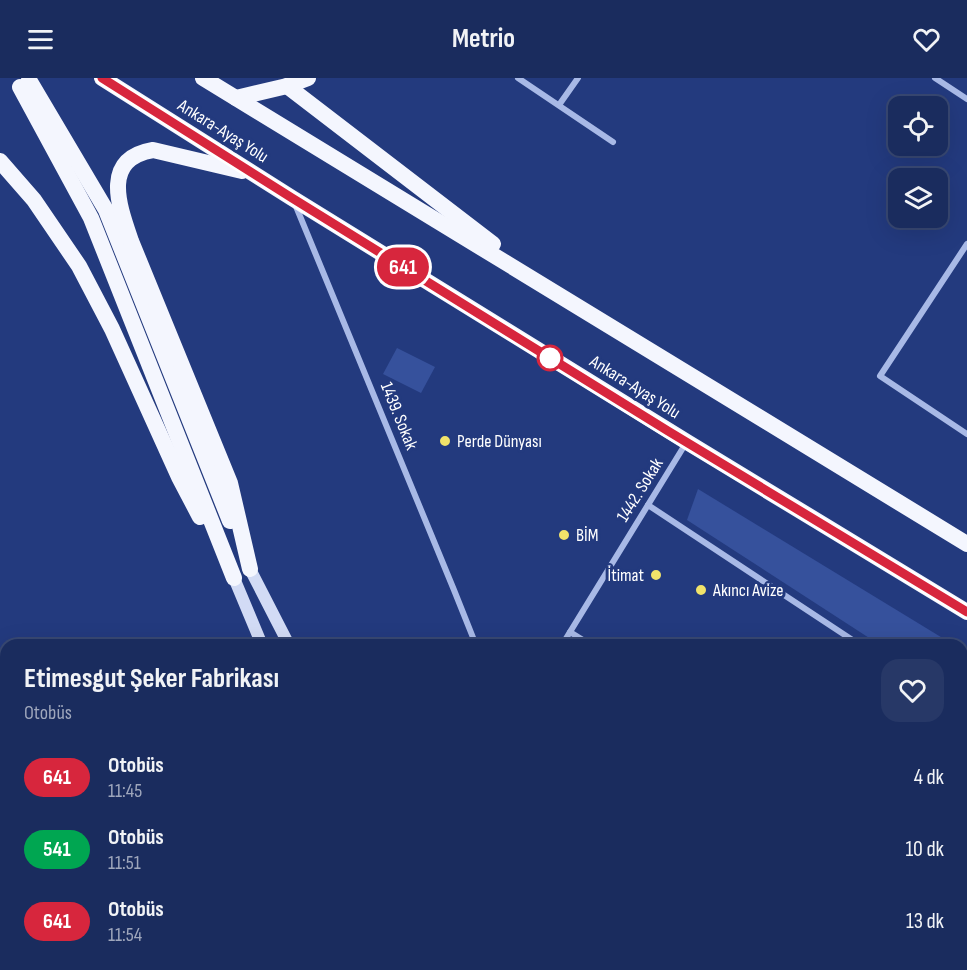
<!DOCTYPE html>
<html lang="tr">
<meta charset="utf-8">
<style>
:root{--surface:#1a2c5e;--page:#273867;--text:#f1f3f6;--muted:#9fa7bc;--line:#384873}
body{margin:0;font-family:"Sofia Sans Condensed",sans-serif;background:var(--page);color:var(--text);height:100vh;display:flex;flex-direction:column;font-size:22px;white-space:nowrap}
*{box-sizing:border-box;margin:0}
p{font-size:20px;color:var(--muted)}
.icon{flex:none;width:33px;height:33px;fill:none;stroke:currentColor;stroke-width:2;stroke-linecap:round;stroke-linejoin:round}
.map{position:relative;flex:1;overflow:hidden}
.panel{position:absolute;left:0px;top:561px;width:968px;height:332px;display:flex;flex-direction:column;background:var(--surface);border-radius:18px 18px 0 0;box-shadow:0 6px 24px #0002,0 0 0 2px var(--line)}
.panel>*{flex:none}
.badge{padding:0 12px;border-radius:20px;font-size:21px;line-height:39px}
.fabs{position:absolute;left:888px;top:18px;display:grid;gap:12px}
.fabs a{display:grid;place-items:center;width:60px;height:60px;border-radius:12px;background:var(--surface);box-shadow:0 6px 24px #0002,0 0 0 2px var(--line);font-size:30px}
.map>.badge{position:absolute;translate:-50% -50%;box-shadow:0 0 0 3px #fff}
.round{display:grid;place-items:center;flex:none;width:63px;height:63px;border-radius:18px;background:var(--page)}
.summary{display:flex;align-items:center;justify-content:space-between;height:102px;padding:0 24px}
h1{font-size:28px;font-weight:700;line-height:45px}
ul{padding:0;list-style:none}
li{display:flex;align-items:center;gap:18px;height:72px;padding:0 24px}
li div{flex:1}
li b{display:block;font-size:22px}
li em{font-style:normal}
li .badge{min-width:66px;font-weight:700;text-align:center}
header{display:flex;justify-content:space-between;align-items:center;height:78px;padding:0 24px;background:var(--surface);font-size:27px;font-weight:700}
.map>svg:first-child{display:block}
</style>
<header><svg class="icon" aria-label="menu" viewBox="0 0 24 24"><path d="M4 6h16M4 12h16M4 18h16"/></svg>Metrio<svg class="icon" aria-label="heart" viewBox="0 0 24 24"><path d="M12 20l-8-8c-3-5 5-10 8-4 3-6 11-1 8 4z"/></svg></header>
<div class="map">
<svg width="967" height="892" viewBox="0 0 967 892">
<rect width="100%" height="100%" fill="#233a7e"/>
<g fill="#36519c">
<path d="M397 270 435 289 421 315 383 296Z"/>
<path d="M698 411 954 567H880L687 442Z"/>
<path d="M962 572 967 575V623L962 620Z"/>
</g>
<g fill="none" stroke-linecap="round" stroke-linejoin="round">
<g stroke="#a8b9e6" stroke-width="6">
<path d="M518 0 613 64"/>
<path d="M935 0 967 21"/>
<path d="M559 27 578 0"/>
<path d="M295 126 454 512 476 567"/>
<path d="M967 166 880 298 967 356"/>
<path d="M648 427 860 567"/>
<path d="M570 554 591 567"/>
<path d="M562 567 686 365"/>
<path d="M962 633 967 636"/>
<path d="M962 801 967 804"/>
<path d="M962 840 967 832"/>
<path d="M453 892 454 886"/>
<path d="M923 892 927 886"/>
</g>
<g stroke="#a8b9e6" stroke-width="10">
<path d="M736 886 744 892"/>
<path d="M701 892 704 886"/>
</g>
<g stroke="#d2dbf5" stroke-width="12">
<path d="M250 491 289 567"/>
<path d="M234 500 262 567"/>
<path d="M283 892 285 886"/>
<path d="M309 892 311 886"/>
</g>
<g stroke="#f4f6fe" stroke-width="16">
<path d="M102 0 292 120 687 364 967 534"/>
<path d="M203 0 967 466"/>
<path d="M29 2 106 132 230 443"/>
<path d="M287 8 493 166"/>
<path d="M20 9 91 140 234 500"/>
<path d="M236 20 287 8 308 0"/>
<path d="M0 83 34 122 79 188 112 251 179 399 200 439"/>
<path d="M242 93 153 72C101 81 119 128 131 163L230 405 250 491"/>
</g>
</g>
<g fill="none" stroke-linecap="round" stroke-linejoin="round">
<defs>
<path id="line" d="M102 0 292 120 668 353 967 534"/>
</defs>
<use href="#line" stroke="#fff" stroke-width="14"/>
<use href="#line" stroke="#d7263d" stroke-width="9"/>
</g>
<circle fill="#fff" stroke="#d7263d" stroke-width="3" cx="550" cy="280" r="12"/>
<g fill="#f1e36a" stroke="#233a7e" stroke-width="2">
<circle cx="445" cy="363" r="6"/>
<circle cx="564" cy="457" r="6"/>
<circle cx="656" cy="497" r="6"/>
<circle cx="701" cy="512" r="6"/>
</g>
<g text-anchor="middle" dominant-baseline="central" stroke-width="6" stroke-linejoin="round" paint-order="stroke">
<g font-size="18" fill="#fff" stroke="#233a7e">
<text transform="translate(223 53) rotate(32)">Ankara-Ayaş Yolu</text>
<text transform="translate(635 309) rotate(32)">Ankara-Ayaş Yolu</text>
<text transform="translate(399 338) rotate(68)">1439. Sokak</text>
<text transform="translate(640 412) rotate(-58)">1442. Sokak</text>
</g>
<g font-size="18" fill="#fff" stroke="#233a7e" text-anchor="start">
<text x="457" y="363">Perde Dünyası</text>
<text x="576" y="457">BİM</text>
<text x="644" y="497" text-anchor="end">İtimat</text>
<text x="713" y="512">Akıncı Avize</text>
</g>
</g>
</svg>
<div class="fabs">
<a><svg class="icon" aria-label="locate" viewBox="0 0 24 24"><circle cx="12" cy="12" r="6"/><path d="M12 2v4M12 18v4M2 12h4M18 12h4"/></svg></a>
<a><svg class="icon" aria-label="layers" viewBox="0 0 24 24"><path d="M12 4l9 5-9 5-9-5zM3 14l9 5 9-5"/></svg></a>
</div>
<b class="badge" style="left:403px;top:189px;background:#d7263d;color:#fff">641</b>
<section class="panel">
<div class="summary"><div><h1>Etimesgut Şeker Fabrikası</h1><p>Otobüs</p></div><a class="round"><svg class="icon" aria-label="heart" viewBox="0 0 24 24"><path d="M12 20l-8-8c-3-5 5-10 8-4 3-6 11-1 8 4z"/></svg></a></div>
<ul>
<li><span class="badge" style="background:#d7263d;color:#fff">641</span><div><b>Otobüs</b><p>11:45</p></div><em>4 dk</em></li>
<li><span class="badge" style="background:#00a651;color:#fff">541</span><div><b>Otobüs</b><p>11:51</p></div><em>10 dk</em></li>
<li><span class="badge" style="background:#d7263d;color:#fff">641</span><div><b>Otobüs</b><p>11:54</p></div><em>13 dk</em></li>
</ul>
</section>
</div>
